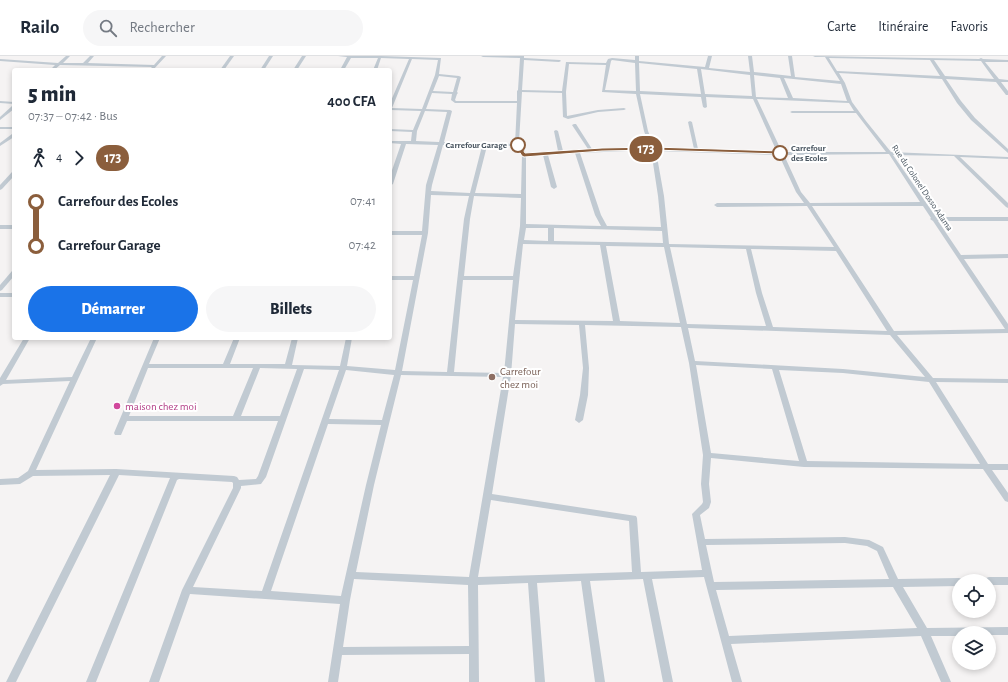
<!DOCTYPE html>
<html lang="fr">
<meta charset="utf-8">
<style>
:root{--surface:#fff;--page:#f6f6f7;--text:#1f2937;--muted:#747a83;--line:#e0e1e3;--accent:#1a73e8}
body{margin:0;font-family:"Alegreya Sans",sans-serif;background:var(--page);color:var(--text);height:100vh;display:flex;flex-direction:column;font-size:15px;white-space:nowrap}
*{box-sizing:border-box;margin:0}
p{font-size:13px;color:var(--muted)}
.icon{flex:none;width:22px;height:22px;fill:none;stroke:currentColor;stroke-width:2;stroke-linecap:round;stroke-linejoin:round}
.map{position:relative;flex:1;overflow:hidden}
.side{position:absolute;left:12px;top:12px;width:380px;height:272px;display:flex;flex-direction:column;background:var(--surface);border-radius:4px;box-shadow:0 2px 6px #0003}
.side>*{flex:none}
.badge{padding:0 8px;border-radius:13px;font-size:14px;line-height:26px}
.controls{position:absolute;left:952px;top:518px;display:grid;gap:8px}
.controls a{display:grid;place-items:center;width:44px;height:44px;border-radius:50%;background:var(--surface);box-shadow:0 2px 6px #0003;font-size:20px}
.map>.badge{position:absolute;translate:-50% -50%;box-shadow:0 0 0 2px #fff}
.legs{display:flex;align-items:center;gap:6px;height:44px;padding:0 16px;font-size:13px}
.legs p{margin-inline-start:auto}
.overview{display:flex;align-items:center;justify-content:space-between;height:68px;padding:0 16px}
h1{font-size:22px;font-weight:800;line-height:30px}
.cta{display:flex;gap:8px;margin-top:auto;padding:8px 16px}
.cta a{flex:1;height:46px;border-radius:24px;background:var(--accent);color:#fff;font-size:16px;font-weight:800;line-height:46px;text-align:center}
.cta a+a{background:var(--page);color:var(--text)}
ul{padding:0 16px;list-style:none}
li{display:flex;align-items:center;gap:14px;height:44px;font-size:15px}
li i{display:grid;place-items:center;width:6px;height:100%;margin:0 5px;background:currentColor}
li i::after{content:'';width:10px;height:10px;margin:-5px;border:3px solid;border-radius:50%;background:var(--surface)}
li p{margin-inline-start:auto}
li:first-child i{background:linear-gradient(#0000 50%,currentColor 0)}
li:last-child i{background:linear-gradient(currentColor 50%,#0000 0)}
header{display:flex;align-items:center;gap:24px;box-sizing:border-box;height:56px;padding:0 20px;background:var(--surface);border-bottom:1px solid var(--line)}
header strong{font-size:19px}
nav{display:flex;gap:22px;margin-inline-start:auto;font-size:14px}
.search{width:280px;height:36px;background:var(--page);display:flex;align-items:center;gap:10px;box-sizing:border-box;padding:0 14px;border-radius:22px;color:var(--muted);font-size:15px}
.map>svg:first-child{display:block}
</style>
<header>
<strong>Railo</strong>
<div class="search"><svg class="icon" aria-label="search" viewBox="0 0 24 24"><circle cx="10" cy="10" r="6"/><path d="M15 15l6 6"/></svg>Rechercher</div>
<nav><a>Carte</a><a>Itinéraire</a><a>Favoris</a></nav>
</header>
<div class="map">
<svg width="1008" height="626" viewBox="0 0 1008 626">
<rect width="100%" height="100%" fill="#f5f3f3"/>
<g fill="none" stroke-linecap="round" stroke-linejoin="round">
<g fill="#c1cad2" fill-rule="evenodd">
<path d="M66 0H70L63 7H83L90 0H94L88 7 154 9 162 0H166L153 14 150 13 152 11 60 9 54 14H50L55 9 0 5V3L58 7Z"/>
<path d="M230 0H234L224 14H220Z"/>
<path d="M269 0H273L264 14H260Z"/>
<path d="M302 0H306L297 14H293Z"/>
<path d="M338 0H381L441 2 439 18 459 20 461 21 457 36 458 37 457 38 455 44 456 45H517V35L518 34 520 2 483 1 481 0H524V2L560 4 561 5 559 6 524 4 522 34 562 35 566 6 606 7 608 3 612 2 635 4V0H639V5L705 11 708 0H712L709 12 750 16 748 0H752L754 16 791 20 788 0H792L795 21 840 25 825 1H815L813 0 979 3 981 2 983 3 1008 4V6H985L999 23 1008 24V26H1001L1008 35V39H1006L996 26 946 23 961 45 975 62 1008 93V97L971 64 957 47 942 23 839 17 845 27 852 46 866 65 891 96 1008 101V103L960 101 1008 147V152L1006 151 954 100 893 99 936 161H1008V165H938L961 199 1008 198V202L964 203 1008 268V277L897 279 933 322 1008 323V327L936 326 988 408H1008V414H992L1008 437V446L1005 445 983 413 804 411 711 402 709 428 711 446 709 452 700 459 705 483 845 481 869 484 883 491 898 523 959 522 962 523 963 525H959V530L903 531 927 572 1008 571V579H989V577H959V580H931L951 626H941L921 580 731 588 742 626H732L704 521 652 523 673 626H663L643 523 590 525 605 626H595L581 525 537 527 545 626H535L528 527 478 529 479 626H469V598L342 599 338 626H328L340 548 190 538 159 626H149L182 534 233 432V427L232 426 179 423 177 424 96 626H86L170 422 119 419 16 626H6L110 419 33 420 20 428 0 429V423L18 422 28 415 70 325 3 328 0 330V322L24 282H30L6 324 72 321 91 282H97L36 414 116 413 234 420 237 421 239 424 256 423 258 420 278 365H127L121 379H115L114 377 154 282H160L149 308H223L234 282H240L230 308H285L292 282H298L292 309 340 310 346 282H352L347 310 395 314 413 224H390V220H414L422 179H390V175H422L426 129 438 89 406 88 393 128 390 130V120L401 88 390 87V85H411L412 76 390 75V73L413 74 421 55 390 54V47L409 3 381 2 377 14H373L378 2H351L344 14H340L347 1ZM829 2 930 4 940 20 837 15ZM412 3 438 4 435 19 422 53 392 52ZM612 4 635 7 636 35 605 34 611 5ZM934 4 981 5 994 23 945 20ZM639 7 697 13 701 38 640 35ZM569 8 606 9 602 36 636 38 644 75 650 92 592 93 576 68H574L572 69 588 93 563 95 558 75 556 74 554 75 558 95 526 97 519 86 522 36 562 37 563 61 568 63 598 56 624 54 626 53 624 52 598 54 567 60 566 36ZM701 13 750 19 752 40 705 38ZM754 19 780 22 788 42 756 41ZM439 20 457 22 453 36 433 35ZM784 22 841 28 847 45 793 42ZM432 37 452 38 451 44 455 47H517L515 88 444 86 452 55 450 54 426 53ZM640 38 701 41 703 51 705 52 707 51 706 41 753 43 777 96 698 93 692 66 690 65 688 66 694 93 655 92 648 75ZM757 43 849 47 854 55H792L790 56 792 57H856L886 96H782ZM425 55 447 56 439 86 416 85 417 75ZM443 89 482 90 470 137 431 135 432 129ZM487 90H517L522 99 521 138 475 137ZM651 94 658 140 661 171 607 170 601 159 580 97ZM656 95 779 99 796 136 804 147H717L714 149 717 151 807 150 834 191 669 188 664 140ZM575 97 595 159 601 170 526 168V100L543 99 551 131 554 133 557 131 548 99ZM889 98 920 146 810 147 801 136 784 99ZM431 139 469 140 464 163 447 316 402 315 428 177ZM474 140 521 142 520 170 513 220H464L470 163ZM812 150H923L931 162 930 163 933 165 1005 273 894 275ZM526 172H548V185L524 184ZM554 172 662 175 663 187 554 185ZM523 188 600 189 613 265 515 264ZM606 190 664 191 680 267 620 265ZM670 191 746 193 756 237 766 270 687 268ZM751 193 836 195 887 275 773 271 762 237ZM463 224H513L504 317 454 316ZM515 268 579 269 583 312 580 339 575 364 579 367 583 364 588 339 589 312 585 269 681 271 689 307 703 399 701 428 703 446 702 448 692 458 702 514 641 516 637 462 636 460 492 438 511 319ZM688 272 890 279 925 321 843 313 695 305ZM696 309 772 313 799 405 711 397ZM148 312H253L233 360H129ZM260 312 297 313 280 360H241ZM304 313 339 314 262 535 193 531 241 432V430L261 428 266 421ZM346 314 394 319 382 364 329 363ZM779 314 843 317 929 326 980 408 807 405ZM401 319 503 321 469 521 356 516 374 429ZM328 368 381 369 366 429 341 540 271 535ZM491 444 629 465 632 516 478 521ZM845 487 867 490 877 495 889 523 714 526 706 489ZM354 523 468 529 469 590 343 591 350 544ZM893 531 917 572 729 580 716 534Z"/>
<path d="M0 45 14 46V48L0 47Z"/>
<path d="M12 50H14V53L0 64V61Z"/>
<rect x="0" y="71" width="14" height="2"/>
<path d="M12 78H14V81L0 90V87Z"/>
<path d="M14 115V120L2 133 0 134V129L12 116Z"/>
<rect x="0" y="169" width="14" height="4"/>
<path d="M14 214V220L2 234 0 235V229L12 215Z"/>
<rect x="0" y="237" width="14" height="4"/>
<path d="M989 521H1008V529H989V525H984L986 522Z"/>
</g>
</g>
<path fill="#8b5e3c" stroke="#fff" d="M518 87 520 88 525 97 602 92 653 91 780 95 783 97 780 98 653 94 602 95 524 101 522 100 515 89Z"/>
<g fill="#fff" stroke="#8b5e3c" stroke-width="2">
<circle cx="518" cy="89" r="7"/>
<circle cx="780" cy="97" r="7"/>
</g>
<circle fill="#8d6e63" stroke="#fff" stroke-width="1.5" cx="492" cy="321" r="4"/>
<circle fill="#d1479c" stroke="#fff" stroke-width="1.5" cx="117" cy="350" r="4"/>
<g text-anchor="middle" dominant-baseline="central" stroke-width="4" stroke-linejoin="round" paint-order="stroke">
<g font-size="9" font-weight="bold" fill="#4a5661" stroke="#fff" text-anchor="end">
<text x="507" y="89">Carrefour Garage</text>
<text x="791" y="92" text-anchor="start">Carrefour<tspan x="791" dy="10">des Ecoles</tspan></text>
</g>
<g font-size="9" fill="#4a5661" stroke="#fff">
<text transform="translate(922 132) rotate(56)">Rue du Colonel Dosso Adama</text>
</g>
<g font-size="11" fill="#785e54" stroke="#fff" text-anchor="start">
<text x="500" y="315">Carrefour<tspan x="500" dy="13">chez moi</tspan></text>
</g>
<g font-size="11" fill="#b23c85" stroke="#fff" text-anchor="start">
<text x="125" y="350">maison chez moi</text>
</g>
</g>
</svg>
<div class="controls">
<a><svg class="icon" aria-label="locate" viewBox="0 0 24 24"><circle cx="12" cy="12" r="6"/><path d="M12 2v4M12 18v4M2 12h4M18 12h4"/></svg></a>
<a><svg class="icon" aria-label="layers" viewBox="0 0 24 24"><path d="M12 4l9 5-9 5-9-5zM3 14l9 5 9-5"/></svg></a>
</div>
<b class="badge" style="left:646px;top:93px;background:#8b5e3c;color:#fff">173</b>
<section class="side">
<div class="overview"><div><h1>5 min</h1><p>07:37 – 07:42 · Bus</p></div><b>400 CFA</b></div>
<div class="legs"><svg class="icon" aria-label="walk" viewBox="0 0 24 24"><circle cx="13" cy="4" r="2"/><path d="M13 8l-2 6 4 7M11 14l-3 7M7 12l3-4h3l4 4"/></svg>4<svg class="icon" aria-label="forward" viewBox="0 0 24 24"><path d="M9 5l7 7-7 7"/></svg><b class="badge" style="background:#8b5e3c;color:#fff">173</b></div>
<ul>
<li><i style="color:#8b5e3c"></i><b>Carrefour des Ecoles</b><p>07:41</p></li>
<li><i style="color:#8b5e3c"></i><b>Carrefour Garage</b><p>07:42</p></li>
</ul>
<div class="cta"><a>Démarrer</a><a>Billets</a></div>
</section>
</div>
